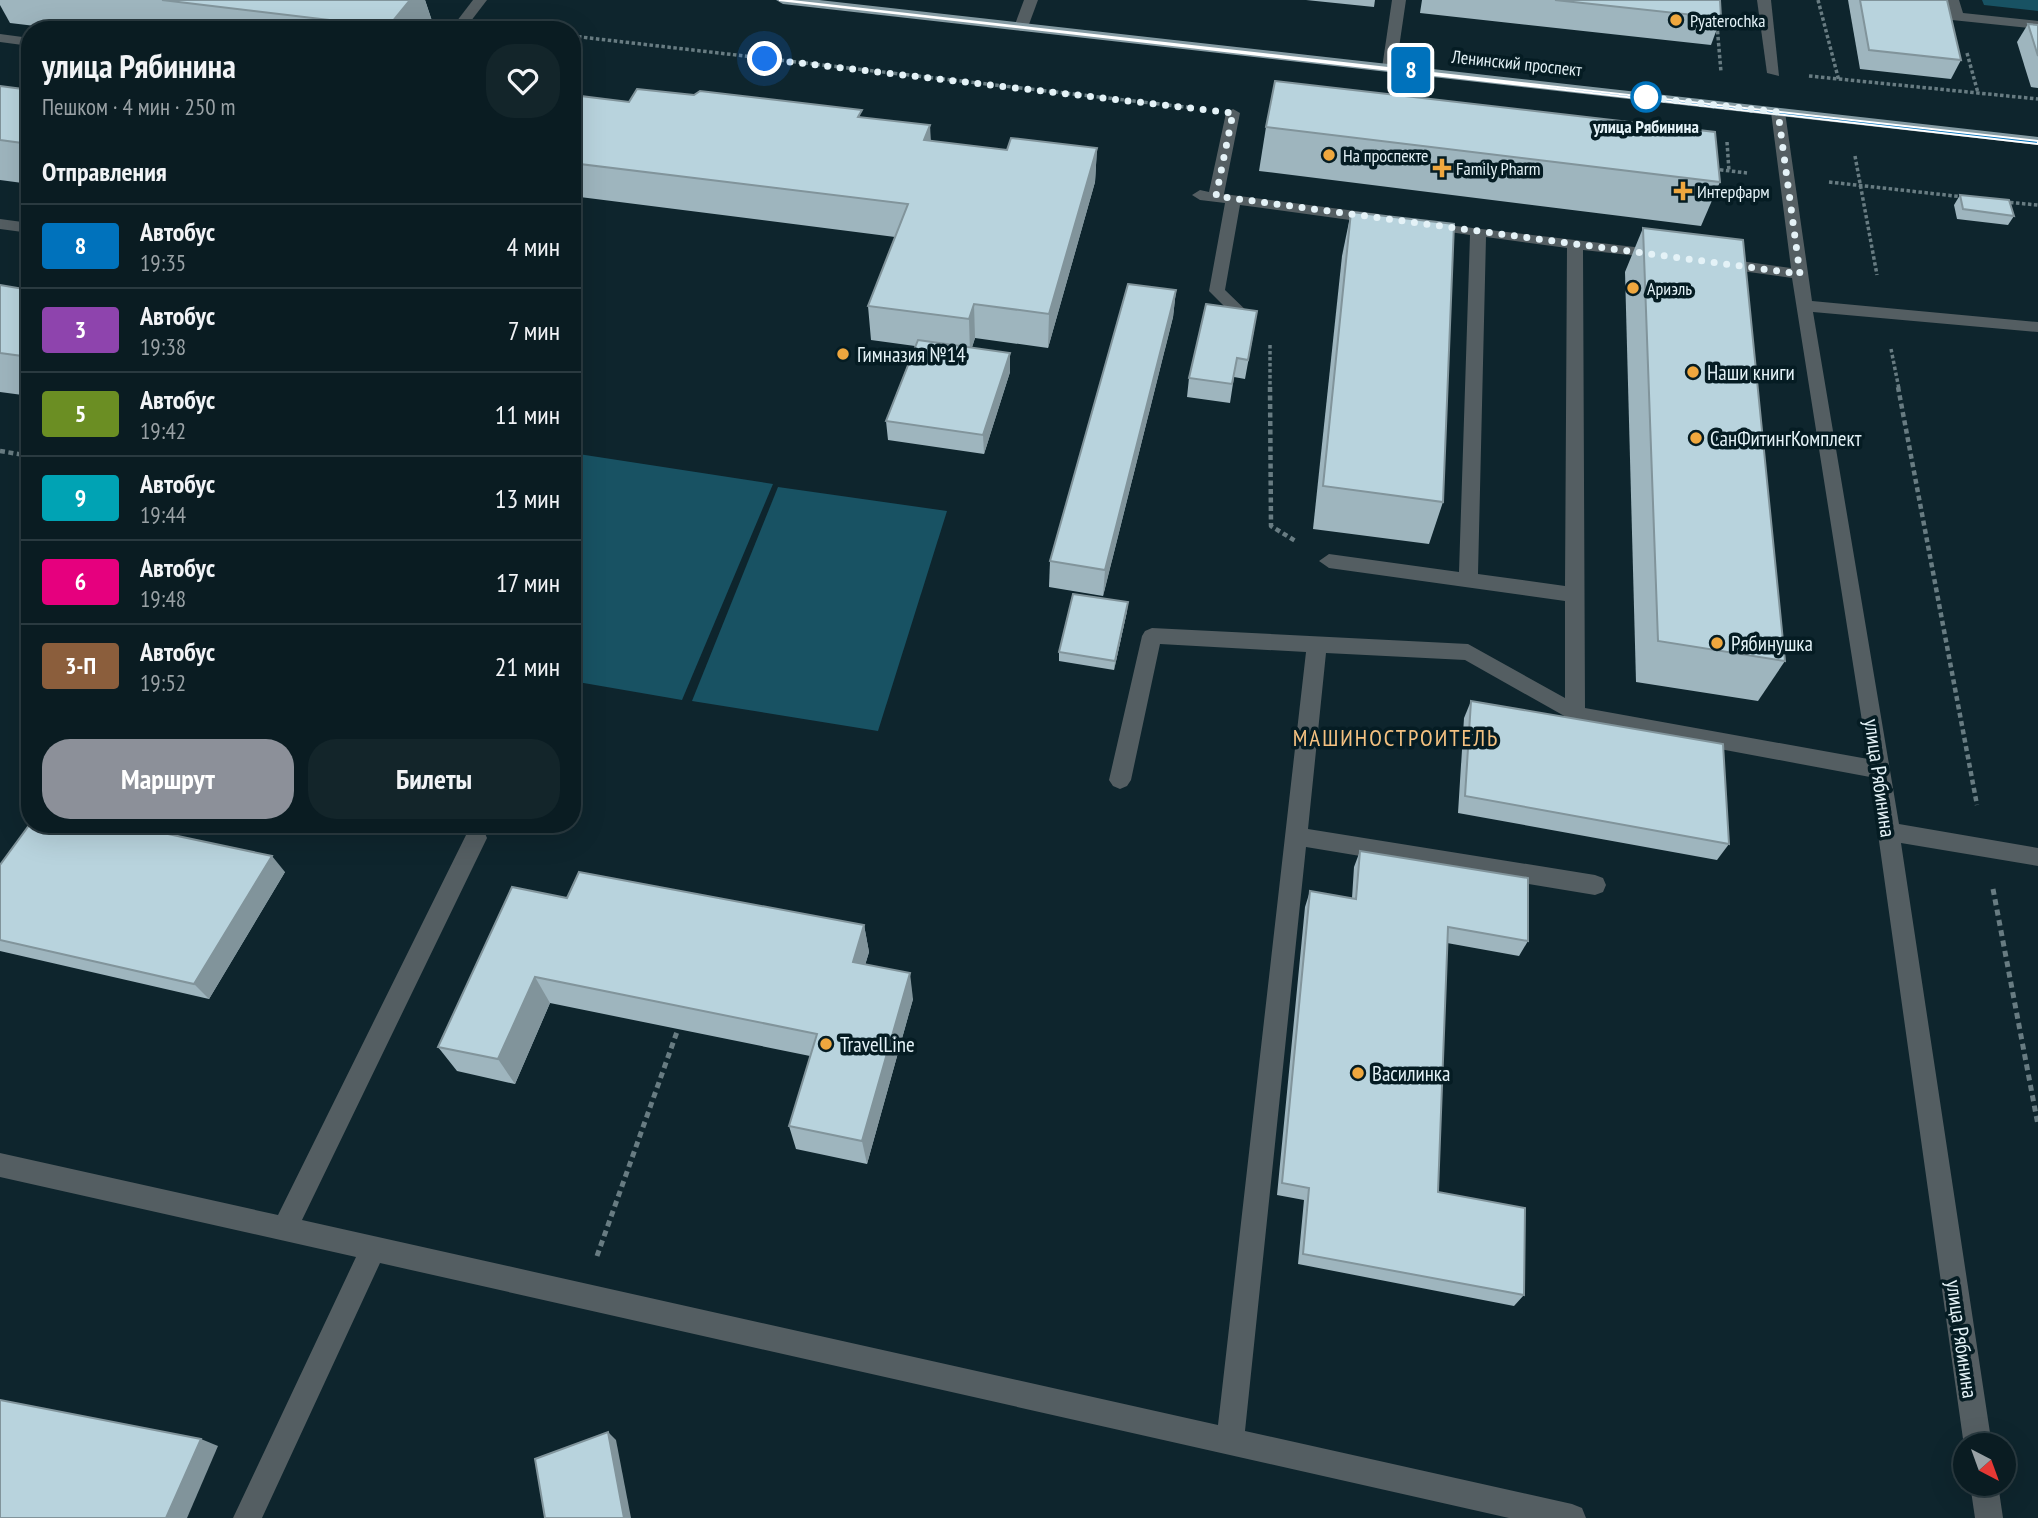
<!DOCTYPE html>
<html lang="ru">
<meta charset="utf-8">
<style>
:root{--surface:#0a1c22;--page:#13252a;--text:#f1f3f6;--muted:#99a1a5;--line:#2a3a40;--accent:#8c9099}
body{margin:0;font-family:"PT Sans Narrow",sans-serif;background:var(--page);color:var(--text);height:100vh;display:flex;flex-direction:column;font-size:26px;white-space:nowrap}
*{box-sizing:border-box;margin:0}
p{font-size:23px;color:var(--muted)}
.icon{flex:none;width:38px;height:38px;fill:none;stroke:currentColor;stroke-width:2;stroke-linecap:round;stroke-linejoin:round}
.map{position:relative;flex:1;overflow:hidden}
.panel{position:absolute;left:21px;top:21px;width:560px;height:812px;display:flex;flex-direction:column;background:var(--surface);border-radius:28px;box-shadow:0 7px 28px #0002,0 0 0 2px var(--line)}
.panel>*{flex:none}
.badge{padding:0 14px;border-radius:5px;font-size:24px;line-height:46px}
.needle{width:46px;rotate:139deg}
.buttons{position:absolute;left:1953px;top:1433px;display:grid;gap:14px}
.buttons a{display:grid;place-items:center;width:63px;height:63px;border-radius:50%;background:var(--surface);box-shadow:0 7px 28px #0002,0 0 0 2px var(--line);font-size:35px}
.you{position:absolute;width:35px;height:35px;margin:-18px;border:5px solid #fff;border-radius:50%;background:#1a73e8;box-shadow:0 0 0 10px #1a73e833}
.map>.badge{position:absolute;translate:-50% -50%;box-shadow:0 0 0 4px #fff}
h2{padding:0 21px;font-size:26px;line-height:63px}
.round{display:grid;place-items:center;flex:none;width:74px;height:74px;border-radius:28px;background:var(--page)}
.head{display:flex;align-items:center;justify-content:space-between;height:119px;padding:0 21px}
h1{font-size:33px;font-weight:700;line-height:52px}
.action{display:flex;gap:14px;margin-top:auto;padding:14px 21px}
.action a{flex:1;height:80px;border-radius:28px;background:var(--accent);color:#fff;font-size:28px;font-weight:700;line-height:80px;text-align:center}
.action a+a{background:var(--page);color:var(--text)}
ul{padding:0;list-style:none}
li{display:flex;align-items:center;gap:21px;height:84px;padding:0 21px;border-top:2px solid var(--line)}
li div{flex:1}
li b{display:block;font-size:26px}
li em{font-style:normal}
li .badge{min-width:77px;font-weight:700;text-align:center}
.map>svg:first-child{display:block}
</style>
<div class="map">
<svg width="2038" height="1518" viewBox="0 0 2038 1518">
<rect width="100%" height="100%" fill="#0e252d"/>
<g fill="#185263">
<path d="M1982 0H2038V11L1984 5Z"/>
<path d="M572 453 773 484 682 700 572 681Z"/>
<path d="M778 487 947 511 878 731 692 701Z"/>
</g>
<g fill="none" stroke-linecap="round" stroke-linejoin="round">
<g stroke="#687c82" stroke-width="3.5" stroke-dasharray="3.5 2.5" stroke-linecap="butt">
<path d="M1818 0 1839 81"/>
<path d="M1717 25 1721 72"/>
<path d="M503 28 517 30"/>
<path d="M572 36 1194 108"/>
<path d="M1967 53 1978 93"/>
<path d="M1809 76 2038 99"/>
<path d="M1727 142 1729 171"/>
<path d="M1855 156 1877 275"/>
<path d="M1714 169 1747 173"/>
<path d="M1829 182 1964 197"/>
<path d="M2004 202 2038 205"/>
<path d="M1270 345V389"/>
<path d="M1891 349 1899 389"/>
</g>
<g stroke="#687c82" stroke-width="4.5" stroke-dasharray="5 3.5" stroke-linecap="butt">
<path d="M1270 387 1271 526 1297 542"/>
<path d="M1898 387 1977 805"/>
<path d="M0 451 30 456"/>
</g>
<g stroke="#687c82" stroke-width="5" stroke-dasharray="6 4.5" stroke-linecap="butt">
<path d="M1993 889 2038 1125"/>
<path d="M597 1256 678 1029"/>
</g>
<g fill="#545e62" fill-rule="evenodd">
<path d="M473 0H487L464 30H450Z"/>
<path d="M1024 0H1038L1028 27 1021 31 1014 27Z"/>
<path d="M1392 0H1406L1396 68 1389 72 1382 68Z"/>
<path d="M1757 0H1771L1779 76 1767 73Z"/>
<path d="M1945 0H1959L1963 13 2038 21V29L1952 20Z"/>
<path d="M0 34 30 38V46L0 42Z"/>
<path d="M1778 108 1785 112 1812 301 2038 322V332L1813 312 1899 824 2038 848V866L1901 843 1992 1446H1965V1449L1964 1446 1870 777 1575 722 1465 660 1326 653 1308 829 1595 875 1603 878 1606 885 1603 892 1595 895 1306 847 1245 1431 1572 1504 1582 1508 1586 1518H1509L380 1263 262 1518H233L356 1257 0 1177V1153L278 1215 468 831 476 829 484 831 487 838 302 1220 1218 1425 1306 652 1160 644 1131 780 1127 786 1120 789 1113 786 1109 780 1142 636 1145 631 1152 628 1468 644 1565 698V601L1329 568 1319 561 1329 554 1459 572 1470 235 1422 228V222L1660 250 1666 251V259L1583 250 1585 708 1868 759 1792 278 1719 268 1711 263 1719 258 1791 268 1771 112ZM1486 237 1567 248 1565 586 1478 574Z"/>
<path d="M1233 109 1240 113 1224 194 1379 214 1387 219 1379 224 1240 205 1225 290 1254 318 1246 323 1240 322 1209 291 1225 203 1200 200 1192 195 1200 190 1209 192 1226 113Z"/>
<path d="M0 219 30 223V233L0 229Z"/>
<path d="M1970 1484H1998L2003 1518H1975Z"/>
</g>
<path fill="#859ba3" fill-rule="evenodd" d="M776 0H819L2038 137V145L783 4Z"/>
</g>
<g fill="#9eb5be">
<path d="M0 0H425L435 30H69L10 23 0 5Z"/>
<path d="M1306 0H1375L1374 7Z"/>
<path d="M1422 0H1720L1721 18 1711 45 1420 13Z"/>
<path d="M1848 0H1947L1961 60 1951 79 1860 69Z"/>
<path d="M2028 24 2038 25V88L2031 87 2017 42Z"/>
<path d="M572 85H575L578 96 629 102 862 117 931 141 1007 150 1097 148 1095 182 1048 348 975 338 972 347 1010 372 984 454 888 440 886 421 915 346 871 340 868 306 895 237 572 196Z"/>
<path d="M0 86 30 90V184L0 180Z"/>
<path d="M1266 127 1720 182 1701 226 1259 171Z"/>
<path d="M1960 195 2014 216 2008 225 1957 219 1954 205Z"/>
<path d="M1351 212 1443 502 1429 544 1313 529 1342 256Z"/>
<path d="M1643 228 1785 661 1758 701 1636 682 1625 272Z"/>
<path d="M0 285 30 290V396L0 392Z"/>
<path d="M1176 290 1173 317 1103 596 1049 587 1050 561Z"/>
<path d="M1254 330 1245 379 1234 377 1230 403 1187 397 1189 378Z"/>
<path d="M1127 611 1114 670 1059 661V652Z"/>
<path d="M1471 701 1729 844 1717 860 1458 813 1464 718Z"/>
<path d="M527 824H547L546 828Z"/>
<path d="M1360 851 1528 941 1519 956 1447 943 1438 1192 1524 1295 1514 1306 1298 1264 1304 1200 1277 1195 1305 907 1310 891 1352 898 1354 867Z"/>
<path d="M0 865 285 872 209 999 0 951Z"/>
<path d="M567 898 864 925 869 952 865 965 913 999 867 1164 796 1149 789 1126 810 1056 550 1003 515 1084 457 1071 438 1047Z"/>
</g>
<g fill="#81949b">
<path d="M410 0H425L435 30H389L388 27Z"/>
<path d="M575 85 584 119 572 107V90Z"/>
<path d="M930 125 932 160 924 140Z"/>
<path d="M1097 148 1095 182 1048 348 1049 314Z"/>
<path d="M1176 290 1173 317 1103 596 1105 570Z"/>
<path d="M974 304 975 338 970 354 969 319Z"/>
<path d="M1010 353V372L984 454 983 435Z"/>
<path d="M1128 602 1127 611 1114 670 1115 661Z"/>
<path d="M272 856 285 872 209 999 194 984Z"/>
<path d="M864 925 869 952 858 989 853 962Z"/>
<path d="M910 973 913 999 867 1164 862 1141Z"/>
<path d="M535 977 550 1003 515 1084 498 1059Z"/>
<path d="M608 1432 616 1440 631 1518H624Z"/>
<path d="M201 1439 218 1446 187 1518H166Z"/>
</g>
<g fill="#b8d3dd" stroke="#81949b" stroke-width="2">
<path d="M162 0H410L388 27Z"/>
<path d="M1555 0H1720L1721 18Z"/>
<path d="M1860 0H1947L1961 60 1869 50Z"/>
<path d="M2028 24 2038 25V56Z"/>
<path d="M1275 81 1715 132 1720 182 1266 127Z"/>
<path d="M0 86 30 90V144L0 140Z"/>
<path d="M637 89 694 95 700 91 862 110 858 117 930 125 924 140 1007 150 1011 138 1097 148 1049 314 974 304 969 319 868 306 908 204 572 163V95L629 102Z"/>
<path d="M1960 195 2009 200 2014 216 1963 209Z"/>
<path d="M1351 212 1454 224 1443 502 1323 486Z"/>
<path d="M1643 228 1743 240 1785 661 1658 641Z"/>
<path d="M1128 284 1176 290 1105 570 1050 561Z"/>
<path d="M0 285 30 290V357L0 353Z"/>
<path d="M1206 304 1257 311 1248 360 1237 358 1232 384 1189 378Z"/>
<path d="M918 340 1010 353 983 435 886 421Z"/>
<path d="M1073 594 1128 602 1115 661 1059 652Z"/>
<path d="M1471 701 1723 744 1729 844 1465 796Z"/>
<path d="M30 824H121L272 856 194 984 0 940V865Z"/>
<path d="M1360 851 1528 878V941L1448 927 1438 1192 1525 1208 1524 1295 1303 1254 1309 1188 1282 1183 1310 891 1356 899Z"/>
<path d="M579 872 864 925 853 962 910 973 862 1141 789 1126 817 1034 535 977 498 1059 438 1047 512 887 567 898Z"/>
<path d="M0 1400 201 1439 166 1518H0Z"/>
<path d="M608 1432 624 1518H545L535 1459Z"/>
</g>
<path fill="#0072bc" stroke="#fff" stroke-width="2" d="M779 0H783L2038 141V144Z"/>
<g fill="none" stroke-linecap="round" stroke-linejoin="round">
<path stroke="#e4f2f7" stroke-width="7" stroke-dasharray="0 12.6" d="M765 59 1233 113 1216 196 1800 274 1778 112 1646 97"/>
</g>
<g fill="#efa73e" stroke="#051c23" stroke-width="2.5">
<circle cx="1676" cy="20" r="7"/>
<circle cx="1329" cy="155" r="7"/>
<path d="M1438.5 157.5h7v7h7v7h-7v7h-7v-7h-7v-7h7z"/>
<path d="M1679.5 180.5h7v7h7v7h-7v7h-7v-7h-7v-7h7z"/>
<circle cx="1633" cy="288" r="7"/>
<circle cx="843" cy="354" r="7"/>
<circle cx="1693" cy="372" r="7"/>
<circle cx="1696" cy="438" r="7"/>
<circle cx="1717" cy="643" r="7"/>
<circle cx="826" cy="1044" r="7"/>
<circle cx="1358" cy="1073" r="7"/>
</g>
<circle fill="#fff" stroke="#0072bc" stroke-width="3.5" cx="1646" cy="97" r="14"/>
<g text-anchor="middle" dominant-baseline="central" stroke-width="7" stroke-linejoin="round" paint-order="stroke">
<g font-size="18" fill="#e4f2f7" stroke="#051c23" text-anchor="start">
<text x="1690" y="20">Pyaterochka</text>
<text x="1343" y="155">На проспекте</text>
<text x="1456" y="168">Family Pharm</text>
<text x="1697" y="191">Интерфарм</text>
<text x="1647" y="288">Ариэль</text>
</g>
<g font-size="18" fill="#e4f2f7" stroke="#051c23">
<text transform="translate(1517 63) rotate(6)">Ленинский проспект</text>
</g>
<g font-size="18" font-weight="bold" fill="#e4f2f7" stroke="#051c23">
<text x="1646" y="126">улица Рябинина</text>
</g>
<g font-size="21" fill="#e4f2f7" stroke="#051c23" text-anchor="start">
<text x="857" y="354">Гимназия №14</text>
<text x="1707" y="372">Наши книги</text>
<text x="1710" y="438">СанФитингКомплект</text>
<text x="1731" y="643">Рябинушка</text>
<text x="840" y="1044">TravelLine</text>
<text x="1372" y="1073">Василинка</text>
</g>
<g font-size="21" fill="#e4f2f7" stroke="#051c23">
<text transform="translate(1880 778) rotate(82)">улица Рябинина</text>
<text transform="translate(1962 1339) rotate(82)">улица Рябинина</text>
</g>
<g font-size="23" letter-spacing="2" fill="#f4c181" stroke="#051c23">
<text x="1396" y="737">МАШИНОСТРОИТЕЛЬ</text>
</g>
</g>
</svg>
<div class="buttons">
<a><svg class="needle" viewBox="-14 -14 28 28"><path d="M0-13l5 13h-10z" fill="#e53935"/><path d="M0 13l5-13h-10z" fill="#99a1a5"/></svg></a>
</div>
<div class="you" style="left:765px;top:59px"></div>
<b class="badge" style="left:1411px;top:70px;background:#0072bc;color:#fff">8</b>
<section class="panel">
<div class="head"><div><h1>улица Рябинина</h1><p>Пешком · 4 мин · 250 m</p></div><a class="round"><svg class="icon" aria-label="heart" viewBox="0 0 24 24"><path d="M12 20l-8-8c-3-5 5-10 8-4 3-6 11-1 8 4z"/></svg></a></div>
<h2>Отправления</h2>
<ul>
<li><span class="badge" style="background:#0072bc;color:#fff">8</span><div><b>Автобус</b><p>19:35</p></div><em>4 мин</em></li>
<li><span class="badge" style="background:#8e44ad;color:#fff">3</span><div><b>Автобус</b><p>19:38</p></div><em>7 мин</em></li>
<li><span class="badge" style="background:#6b8e23;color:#fff">5</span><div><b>Автобус</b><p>19:42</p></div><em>11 мин</em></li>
<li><span class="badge" style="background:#00a3b4;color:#fff">9</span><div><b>Автобус</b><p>19:44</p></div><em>13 мин</em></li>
<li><span class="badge" style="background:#e6007e;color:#fff">6</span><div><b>Автобус</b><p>19:48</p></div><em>17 мин</em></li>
<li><span class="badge" style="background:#8b5e3c;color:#fff">3-П</span><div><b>Автобус</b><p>19:52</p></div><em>21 мин</em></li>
</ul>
<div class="action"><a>Маршрут</a><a>Билеты</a></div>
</section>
</div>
